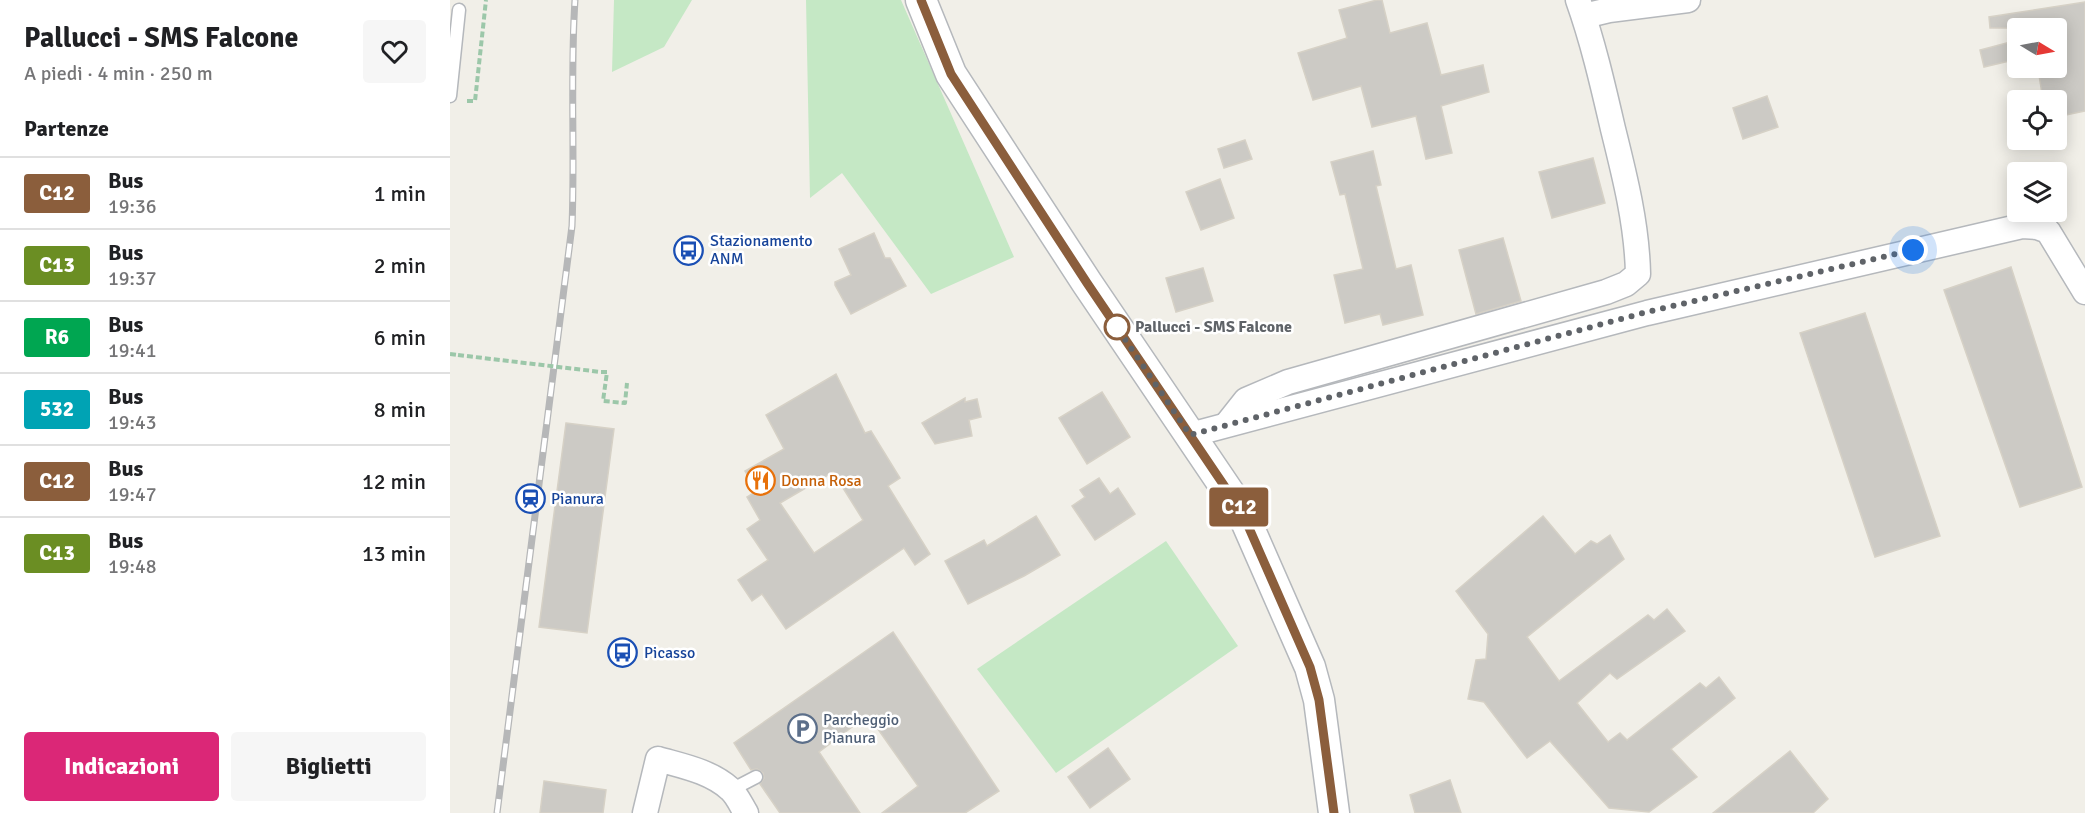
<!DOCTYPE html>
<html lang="it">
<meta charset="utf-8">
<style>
:root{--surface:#fff;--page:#f6f6f6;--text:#202124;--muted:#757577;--line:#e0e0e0;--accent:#db2777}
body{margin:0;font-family:Signika,sans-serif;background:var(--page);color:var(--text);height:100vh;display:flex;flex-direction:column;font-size:22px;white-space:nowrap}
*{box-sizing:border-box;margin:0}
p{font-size:20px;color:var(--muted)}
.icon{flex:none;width:33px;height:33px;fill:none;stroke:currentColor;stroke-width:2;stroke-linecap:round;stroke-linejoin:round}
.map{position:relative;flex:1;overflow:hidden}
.panel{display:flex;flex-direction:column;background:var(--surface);width:450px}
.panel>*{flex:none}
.badge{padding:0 12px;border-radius:4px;font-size:21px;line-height:39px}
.needle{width:39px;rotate:100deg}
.tools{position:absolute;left:1557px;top:18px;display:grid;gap:12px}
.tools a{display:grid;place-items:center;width:60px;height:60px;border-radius:6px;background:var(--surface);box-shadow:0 3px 15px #0003;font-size:30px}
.you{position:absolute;width:30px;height:30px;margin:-15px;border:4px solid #fff;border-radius:50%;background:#1a73e8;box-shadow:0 0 0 9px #1a73e833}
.map>.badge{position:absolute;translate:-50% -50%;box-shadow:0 0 0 3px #fff}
h2{padding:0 24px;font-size:22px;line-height:54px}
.round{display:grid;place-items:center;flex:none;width:63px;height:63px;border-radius:6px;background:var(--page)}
.headline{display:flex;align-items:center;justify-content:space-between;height:102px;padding:0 24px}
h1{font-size:28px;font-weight:700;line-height:45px}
.primary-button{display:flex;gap:12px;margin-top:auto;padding:12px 24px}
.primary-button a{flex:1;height:69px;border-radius:6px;background:var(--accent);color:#fff;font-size:24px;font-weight:700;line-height:69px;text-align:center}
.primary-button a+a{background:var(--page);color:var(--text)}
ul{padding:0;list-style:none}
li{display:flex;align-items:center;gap:18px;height:72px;padding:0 24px;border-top:2px solid var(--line)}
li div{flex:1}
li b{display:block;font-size:22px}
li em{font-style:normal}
li .badge{min-width:66px;font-weight:700;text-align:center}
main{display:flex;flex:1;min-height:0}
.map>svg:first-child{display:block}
</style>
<main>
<section class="panel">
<div class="headline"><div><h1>Pallucci - SMS Falcone</h1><p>A piedi · 4 min · 250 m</p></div><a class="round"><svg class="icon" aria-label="heart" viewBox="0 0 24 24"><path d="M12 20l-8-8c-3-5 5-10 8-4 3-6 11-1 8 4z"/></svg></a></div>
<h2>Partenze</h2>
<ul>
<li><span class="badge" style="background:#8b5e3c;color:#fff">C12</span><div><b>Bus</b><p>19:36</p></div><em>1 min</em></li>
<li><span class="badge" style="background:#6b8e23;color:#fff">C13</span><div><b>Bus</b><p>19:37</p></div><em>2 min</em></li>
<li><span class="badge" style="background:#00a651;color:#fff">R6</span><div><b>Bus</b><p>19:41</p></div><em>6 min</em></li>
<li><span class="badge" style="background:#00a3b4;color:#fff">532</span><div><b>Bus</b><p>19:43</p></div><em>8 min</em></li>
<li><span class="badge" style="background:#8b5e3c;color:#fff">C12</span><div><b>Bus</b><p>19:47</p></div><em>12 min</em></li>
<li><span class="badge" style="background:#6b8e23;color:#fff">C13</span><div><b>Bus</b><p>19:48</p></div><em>13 min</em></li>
</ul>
<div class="primary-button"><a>Indicazioni</a><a>Biglietti</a></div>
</section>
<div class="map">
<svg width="1635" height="813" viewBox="0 0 1635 813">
<rect width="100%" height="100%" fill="#f1efe8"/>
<g fill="#c5e8c5">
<path d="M164 0H242L214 47 162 72Z"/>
<path d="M356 0H451L564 257 481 294 392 173 360 198Z"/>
<path d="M716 541 788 646 606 773 527 669Z"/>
</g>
<g fill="#cccac5" stroke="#d6d1c6" stroke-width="1.5" fill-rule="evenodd">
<path d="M927 0H932L940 33 977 23 991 75 1033 65 1039 92 991 106 1002 153 976 159 966 116 922 127 911 86 863 100 848 53 897 38 889 10Z"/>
<path d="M1635 2V111L1606 117V100H1593L1589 75 1606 71V28H1540L1539 17Z"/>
<path d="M1568 40V59L1534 67 1530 50Z"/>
<path d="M1317 96 1328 127 1293 139 1283 108Z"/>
<path d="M795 140 802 159 774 168 768 149Z"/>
<path d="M923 151 931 185 926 186 946 269 961 265 973 315 933 325 930 314 895 323 884 275 913 269 895 194 890 195 881 162Z"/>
<path d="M1143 158 1155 203 1102 218 1089 172Z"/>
<path d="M770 179 784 218 751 230 736 192Z"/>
<path d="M424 233 435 258H440L456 286 401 314 385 285V282L401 275 389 249Z"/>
<path d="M1053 238 1071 301 1026 314 1009 250Z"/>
<path d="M1561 267 1632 487 1570 507 1494 290Z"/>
<path d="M753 268 763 301 726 312 716 278Z"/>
<path d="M1415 313 1490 536 1425 557 1350 333Z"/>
<path d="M386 374 415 433 421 431 450 478 438 486 480 554 465 565 454 548 336 629 312 594 302 601 288 580 318 560 297 529 310 520 297 497 307 491 295 471 334 449 316 415ZM383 472 413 520 364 553 330 503Z"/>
<path d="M652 392 680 437 637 464 609 418Z"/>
<path d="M515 398V402L527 399 531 417 519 420 522 436 485 444 472 423Z"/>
<path d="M116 423 164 429 137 633 89 627Z"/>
<path d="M649 478 660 494 668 488 685 514 645 540 622 506 635 497 630 490Z"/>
<path d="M586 516 610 555 574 576 518 604 495 561 534 540 537 546Z"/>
<path d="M1093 516 1125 554 1141 541 1147 544 1160 535 1174 559 1077 637 1109 681 1198 615 1204 620 1217 609 1235 631 1167 679 1160 673 1127 703 1158 742 1170 733 1177 740 1250 683 1256 688 1269 677 1285 698 1221 749 1247 777 1199 812 1159 808 1100 741 1077 758 1034 702 1018 699 1026 660 1036 659 1038 634 1006 591Z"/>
<path d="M443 632 549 791 515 813H432L468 786 418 715 369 752 410 813H330L310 784 314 778 313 773 307 769 301 770 284 743Z"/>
<path d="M658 748 680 779 640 808 618 777Z"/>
<path d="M1340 751 1378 799 1363 813H1263Z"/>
<path d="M1000 780 1011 813H965L960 795Z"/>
<path d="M94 781 156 790 153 813H90Z"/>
</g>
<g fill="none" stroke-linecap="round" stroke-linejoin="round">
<defs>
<g id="service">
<path d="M0 96 9 10"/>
<path d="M281 790 306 777"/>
</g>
<g id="minor">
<path d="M1134 16 1159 10 1238 0"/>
<path d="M777 424 796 400 838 382 1156 292 1176 284 1188 274C1187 225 1175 177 1163 129 1153 86 1143 42 1128 0"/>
<path d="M740 435 1197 313 1572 226 1587 227 1598 231 1635 292"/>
<path d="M195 813 208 759C232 766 260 771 280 789 287 795 291 805 296 813"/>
</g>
<path id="tertiary" d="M471 0 501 74 637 283 792 512 860 667 869 700 884 813"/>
</defs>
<use href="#service" stroke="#b5b8bc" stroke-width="15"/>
<use href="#minor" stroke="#b5b8bc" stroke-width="27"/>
<use href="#tertiary" stroke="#b5b8bc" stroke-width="33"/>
<g stroke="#9cc7a9" stroke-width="4" stroke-dasharray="6 3" stroke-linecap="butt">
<path d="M17 101H25L36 0"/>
<path d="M0 354 8 355"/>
<path d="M151 372H157L153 401 175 403 177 383"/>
</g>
<use href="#service" stroke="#fff" stroke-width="12"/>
<use href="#minor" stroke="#fff" stroke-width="24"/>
<use href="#tertiary" stroke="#fff" stroke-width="30"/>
<defs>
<path id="rail" d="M47 813 122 226C125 150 120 75 125 0"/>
</defs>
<use href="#rail" stroke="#b6b7b8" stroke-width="7"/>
<use href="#rail" stroke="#fff" stroke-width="4.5" stroke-dasharray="14" stroke-linecap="butt"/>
<path stroke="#9cc7a9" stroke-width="4" stroke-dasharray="6 3" stroke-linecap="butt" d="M8 355 151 372"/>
</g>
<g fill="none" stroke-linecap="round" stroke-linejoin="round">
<defs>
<path id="line" d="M471 0 501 74 637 283 792 512 860 667 869 700 884 813"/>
</defs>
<use href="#line" stroke="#fff" stroke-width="14"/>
<use href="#line" stroke="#8b5e3c" stroke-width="9"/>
<path stroke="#5f6368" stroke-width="6" stroke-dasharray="0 10.8" d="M667 327 662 320 740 435 1197 312 1463 250"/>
</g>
<defs>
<symbol id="bus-ring" viewBox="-11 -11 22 22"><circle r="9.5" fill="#fff" stroke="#1a4fb4" stroke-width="1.5"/><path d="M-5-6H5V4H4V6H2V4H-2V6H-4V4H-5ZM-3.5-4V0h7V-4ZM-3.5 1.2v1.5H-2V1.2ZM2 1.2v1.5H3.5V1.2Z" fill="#1a4fb4"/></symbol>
<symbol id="restaurant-ring" viewBox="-11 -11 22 22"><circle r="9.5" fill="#fff" stroke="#e8710a" stroke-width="1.5"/><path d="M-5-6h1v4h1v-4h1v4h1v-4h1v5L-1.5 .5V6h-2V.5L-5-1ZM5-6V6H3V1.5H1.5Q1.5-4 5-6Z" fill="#e8710a"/></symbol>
<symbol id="station-ring" viewBox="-11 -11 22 22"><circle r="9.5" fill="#fff" stroke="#1a4fb4" stroke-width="1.5"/><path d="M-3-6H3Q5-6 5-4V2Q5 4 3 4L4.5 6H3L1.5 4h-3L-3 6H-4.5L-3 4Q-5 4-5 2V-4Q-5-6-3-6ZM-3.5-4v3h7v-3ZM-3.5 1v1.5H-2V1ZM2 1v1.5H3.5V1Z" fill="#1a4fb4"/></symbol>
<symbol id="parking-ring" viewBox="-11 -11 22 22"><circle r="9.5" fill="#fff" stroke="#5c6f8a" stroke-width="1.5"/><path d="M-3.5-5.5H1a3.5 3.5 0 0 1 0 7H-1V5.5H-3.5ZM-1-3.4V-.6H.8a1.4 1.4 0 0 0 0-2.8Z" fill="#5c6f8a"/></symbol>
</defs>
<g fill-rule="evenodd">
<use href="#bus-ring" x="222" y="234" width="33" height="33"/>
<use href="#restaurant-ring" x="294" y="464" width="33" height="33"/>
<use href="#station-ring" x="64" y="482" width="33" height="33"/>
<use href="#bus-ring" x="156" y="636" width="33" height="33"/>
<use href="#parking-ring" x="336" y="712" width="33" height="33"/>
</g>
<circle fill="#fff" stroke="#8b5e3c" stroke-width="3" cx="667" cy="327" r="12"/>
<g text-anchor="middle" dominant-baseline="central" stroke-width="5" stroke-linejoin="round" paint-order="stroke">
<g font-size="16" fill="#164399" stroke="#fff" text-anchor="start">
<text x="260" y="241">Stazionamento<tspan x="260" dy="18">ANM</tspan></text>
<text x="101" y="499">Pianura</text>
<text x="194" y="653">Picasso</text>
</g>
<g font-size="16" font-weight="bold" fill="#5f6368" stroke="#fff" text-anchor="start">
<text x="685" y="327">Pallucci - SMS Falcone</text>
</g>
<g font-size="16" fill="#c56008" stroke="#fff" text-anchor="start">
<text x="331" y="481">Donna Rosa</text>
</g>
<g font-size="16" fill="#4e5e75" stroke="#fff" text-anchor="start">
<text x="373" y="720">Parcheggio<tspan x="373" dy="18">Pianura</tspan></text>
</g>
</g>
</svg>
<div class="tools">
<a><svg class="needle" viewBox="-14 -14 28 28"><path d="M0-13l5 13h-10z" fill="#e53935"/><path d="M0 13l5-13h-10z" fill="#757577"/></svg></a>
<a><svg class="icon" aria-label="locate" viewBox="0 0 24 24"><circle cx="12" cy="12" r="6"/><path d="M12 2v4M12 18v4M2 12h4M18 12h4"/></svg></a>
<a><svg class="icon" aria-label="layers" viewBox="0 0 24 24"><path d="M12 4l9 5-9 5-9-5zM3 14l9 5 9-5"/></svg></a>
</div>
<div class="you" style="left:1463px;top:250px"></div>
<b class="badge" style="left:789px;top:507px;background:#8b5e3c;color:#fff">C12</b>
</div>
</main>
